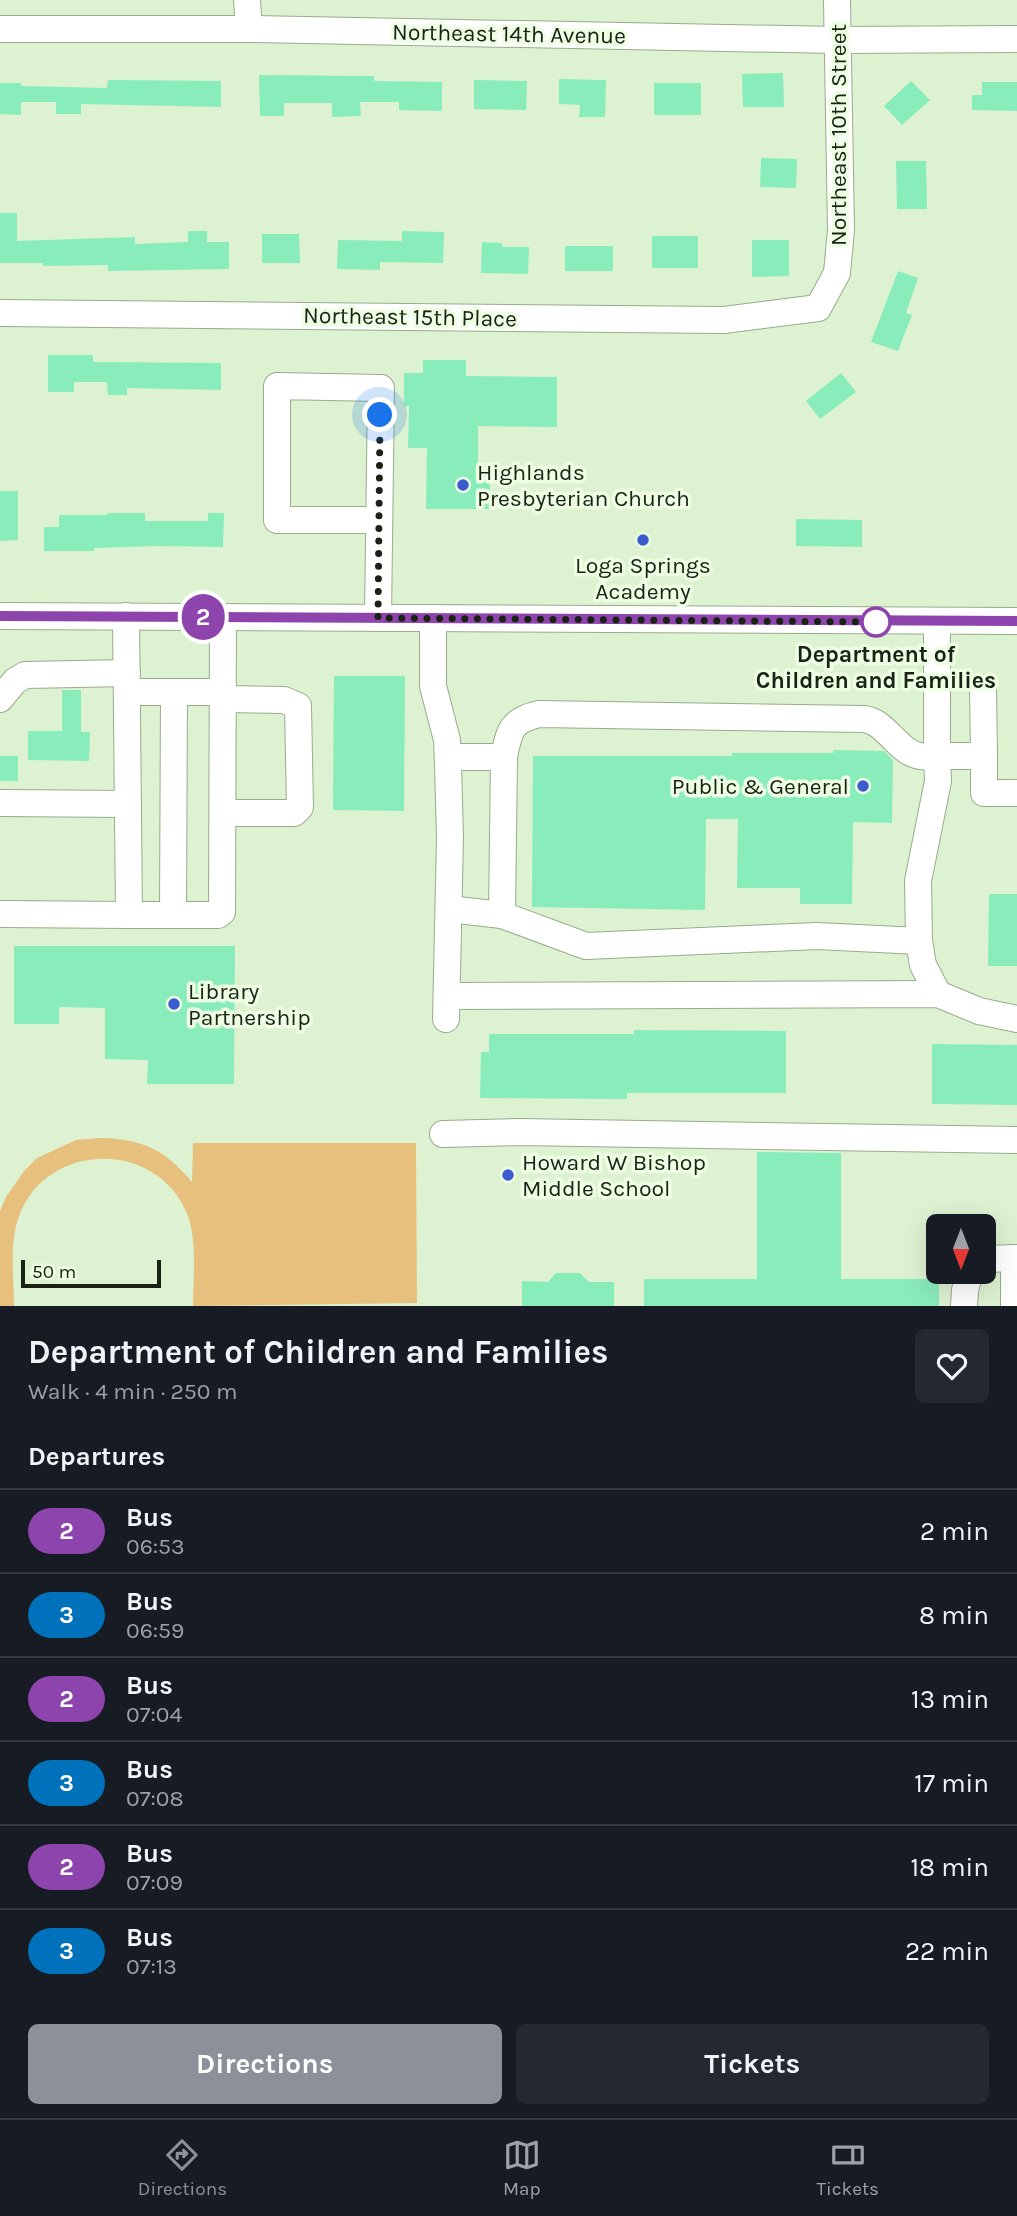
<!DOCTYPE html>
<meta charset="utf-8">
<style>
:root{--surface:#171b24;--page:#242831;--text:#f1f3f6;--muted:#9ea1a6;--line:#363941;--accent:#8c9099}
body{margin:0;font-family:Karla,sans-serif;background:var(--page);color:var(--text);height:100vh;display:flex;flex-direction:column;font-size:26px;white-space:nowrap}
*{box-sizing:border-box;margin:0}
p{font-size:23px;color:var(--muted)}
.icon{flex:none;width:38px;height:38px;fill:none;stroke:currentColor;stroke-width:2;stroke-linecap:round;stroke-linejoin:round}
.map{position:relative;height:1306px;overflow:hidden}
.sheet{display:flex;flex-direction:column;background:var(--surface);flex:1}
.sheet>*{flex:none}
.badge{padding:0 14px;border-radius:23px;font-size:24px;line-height:46px}
.needle{width:46px;rotate:180deg}
.controls{position:absolute;left:926px;top:1214px;display:grid;gap:14px}
.controls a{display:grid;place-items:center;width:70px;height:70px;border-radius:10px;background:var(--surface);box-shadow:0 7px 28px #0002;font-size:35px}
.scale{position:absolute;left:21px;bottom:18px;width:140px;box-sizing:border-box;padding-left:7px;border:4px solid #1a2115;border-top:0;font-size:19px;line-height:24px;white-space:nowrap;color:#1a2115;-webkit-text-stroke:5px #edfee3;paint-order:stroke}
.you{position:absolute;width:35px;height:35px;margin:-18px;border:5px solid #fff;border-radius:50%;background:#1a73e8;box-shadow:0 0 0 10px #1a73e833}
.map>.badge{position:absolute;translate:-50% -50%;box-shadow:0 0 0 4px #fff}
h2{padding:0 28px;font-size:26px;line-height:63px}
.round{display:grid;place-items:center;flex:none;width:74px;height:74px;border-radius:10px;background:var(--page)}
.headline{display:flex;align-items:center;justify-content:space-between;height:119px;padding:0 28px}
h1{font-size:33px;font-weight:700;line-height:52px}
.button{display:flex;gap:14px;margin-top:auto;padding:14px 28px}
.button a{flex:1;height:80px;border-radius:10px;background:var(--accent);color:#fff;font-size:28px;font-weight:700;line-height:80px;text-align:center}
.button a+a{background:var(--page);color:var(--text)}
ul{padding:0;list-style:none}
li{display:flex;align-items:center;gap:21px;height:84px;padding:0 28px;border-top:2px solid var(--line)}
li div{flex:1}
li b{display:block;font-size:26px}
li em{font-style:normal}
li .badge{min-width:77px;font-weight:700;text-align:center}
.tabs{display:flex;justify-content:space-around;align-items:center;height:98px;border-top:2px solid var(--line);background:var(--surface);font-size:19px;color:var(--muted)}
.tabs a{display:grid;justify-items:center;gap:4px}
.tabs .current{color:var(--accent)}
.map>svg:first-child{display:block}
</style>
<div class="map">
<svg width="1017" height="1306" viewBox="0 0 1017 1306">
<rect width="100%" height="100%" fill="#ddf2d1"/>
<path fill="#e6c07c" d="M99 1138C143 1139 164 1149 192 1182L193 1143H416L417 1303 193 1306C193 1276 198 1239 186 1211 154 1139 46 1142 19 1216 9 1243 14 1278 14 1306H0V1211L6 1197 24 1171 37 1158 76 1140Z"/>
<g fill="#89ecbb">
<path d="M783 73 784 107H743L742 74Z"/>
<path d="M259 75 374 76V81L442 82V111L399 110V102H360L361 116 332 117V103H284V116H260Z"/>
<path d="M559 79 606 80 605 117H579L580 105 559 104Z"/>
<path d="M108 80 221 81V107L81 104V114H56V102H21V115L0 114V83H21V86L107 88Z"/>
<path d="M474 80 527 81 526 110 474 109Z"/>
<path d="M911 81 930 100 902 125 884 106Z"/>
<path d="M982 82H1017V111L972 110V95H982Z"/>
<rect x="654" y="83" width="47" height="32"/>
<path d="M761 158 797 159 796 188 760 187Z"/>
<path d="M896 161H926L927 209H897Z"/>
<path d="M0 213H17V241L135 237V244L188 242V231H207V242H229V269L108 271V265L43 266V263H0Z"/>
<path d="M402 231 444 232 443 263 380 262V270L337 269 338 240 402 241Z"/>
<path d="M262 234H299L300 263H262Z"/>
<rect x="652" y="236" width="46" height="32"/>
<path d="M752 240H789V276L752 277Z"/>
<path d="M482 242 502 243V247H529L528 274 481 273Z"/>
<rect x="565" y="246" width="48" height="25"/>
<path d="M898 271 918 278 906 313 912 315 898 351 871 342Z"/>
<path d="M48 355H93V362L221 363V390L127 388V395H108L107 382H74V392H48Z"/>
<path d="M423 360H466V376L557 377V427L478 426V481H490V509H426L427 448H408L409 406H404V373H423Z"/>
<path d="M841 373 856 392 820 419 806 401Z"/>
<path d="M0 491H18V540L0 541Z"/>
<path d="M107 513H145V521H208V513H224L223 547 158 546 94 548V551H44V527H59V515H107Z"/>
<path d="M796 519 862 520V547L796 546Z"/>
<path d="M334 676H405L404 811 333 810Z"/>
<path d="M62 690H81V732H90L89 761 28 760V731H62Z"/>
<path d="M834 750 884 751 893 760 892 823 853 822 852 904H800V888H737L738 819H706L705 910 532 907 533 756H732V753H833Z"/>
<rect x="0" y="756" width="18" height="25"/>
<path d="M989 894H1017V966H988Z"/>
<path d="M14 946H235L234 1084H147L148 1060 105 1059V1008L59 1007V1024H14Z"/>
<path d="M634 1030 786 1031V1093H627V1099L480 1098 481 1052H489V1034H634Z"/>
<path d="M932 1044 1017 1045V1105L932 1104Z"/>
<path d="M757 1152 841 1153V1279H939V1306H644V1279H757Z"/>
<path d="M556 1273H580L589 1282H614V1306H522V1281L548 1282Z"/>
</g>
<g fill="none" stroke-linecap="round" stroke-linejoin="round">
<defs>
<g id="minor">
<path d="M247 0 249 29"/>
<path d="M0 29H249L837 40 1017 39"/>
<path d="M0 313 724 320 818 308 837 273 841 230 837 0"/>
<path d="M0 616 1017 621"/>
<path d="M378 618 381 388 277 386V520H379"/>
<path d="M433 618V686L447 740 448 764 450 838 446 1019"/>
<path d="M983 688 984 756"/>
<path d="M127 692H174L173 915"/>
<path d="M174 692H223"/>
<path d="M0 699 15 681 25 675 127 673"/>
<path d="M223 699 284 700 298 706 300 807 294 813H223"/>
<path d="M448 757H504L502 915 449 909"/>
<path d="M504 757C509 731 511 720 539 714L864 719C887 722 897 752 920 756 925 757 932 756 937 756V622"/>
<path d="M0 803 128 804"/>
<path d="M0 914 129 915 126 616"/>
<path d="M129 915H218L222 912 223 617"/>
<path d="M502 915 586 946 817 936 919 941 918 881 938 781 937 756H984V793H1017"/>
<path d="M919 941 923 965 938 994"/>
<path d="M447 996 938 994 979 1011 1017 1019"/>
<path d="M443 1134 520 1132 1017 1140"/>
<path d="M1014 1258V1306"/>
<path d="M984 1259 1017 1258"/>
<path d="M964 1306 965 1290 970 1272"/>
</g>
</defs>
<use href="#minor" stroke="#98ac8c" stroke-width="28"/>
<use href="#minor" stroke="#fff" stroke-width="26"/>
</g>
<g fill="none" stroke-linecap="round" stroke-linejoin="round">
<defs>
<path id="line" d="M0 616 1017 621"/>
</defs>
<use href="#line" stroke="#fff" stroke-width="16"/>
<use href="#line" stroke="#8e44ad" stroke-width="10"/>
<path stroke="#1a2115" stroke-width="7" stroke-dasharray="0 12.6" d="M380 415 378 618 876 622"/>
</g>
<g fill="#3b5cce" stroke="#edfee3" stroke-width="2.5">
<circle cx="463" cy="485" r="7"/>
<circle cx="643" cy="540" r="7"/>
<circle cx="863" cy="786" r="7"/>
<circle cx="174" cy="1004" r="7"/>
<circle cx="508" cy="1175" r="7"/>
</g>
<circle fill="#fff" stroke="#8e44ad" stroke-width="3.5" cx="876" cy="622" r="14"/>
<g text-anchor="middle" dominant-baseline="central" stroke-width="7" stroke-linejoin="round" paint-order="stroke">
<g font-size="23" fill="#1a2115" stroke="#edfee3">
<text transform="translate(509 34) rotate(1)">Northeast 14th Avenue</text>
<text transform="translate(838 135) rotate(-90)">Northeast 10th Street</text>
<text transform="translate(410 317) rotate(1)">Northeast 15th Place</text>
</g>
<g font-size="23" fill="#1a2115" stroke="#edfee3" text-anchor="start">
<text x="477" y="472">Highlands<tspan x="477" dy="26">Presbyterian Church</tspan></text>
<text x="643" y="565" text-anchor="middle">Loga Springs<tspan x="643" dy="26">Academy</tspan></text>
<text x="849" y="786" text-anchor="end">Public &amp; General</text>
<text x="188" y="991">Library<tspan x="188" dy="26">Partnership</tspan></text>
<text x="522" y="1162">Howard W Bishop<tspan x="522" dy="26">Middle School</tspan></text>
</g>
<g font-size="23" font-weight="bold" fill="#1a2115" stroke="#edfee3">
<text x="876" y="654">Department of<tspan x="876" dy="26">Children and Families</tspan></text>
</g>
</g>
</svg>
<div class="controls">
<a><svg class="needle" viewBox="-14 -14 28 28"><path d="M0-13l5 13h-10z" fill="#e53935"/><path d="M0 13l5-13h-10z" fill="#9ea1a6"/></svg></a>
</div>
<div class="scale">50 m</div>
<div class="you" style="left:380px;top:415px"></div>
<b class="badge" style="left:203px;top:617px;background:#8e44ad;color:#fff">2</b>
</div>
<section class="sheet">
<div class="headline"><div><h1>Department of Children and Families</h1><p>Walk · 4 min · 250 m</p></div><a class="round"><svg class="icon" aria-label="heart" viewBox="0 0 24 24"><path d="M12 20l-8-8c-3-5 5-10 8-4 3-6 11-1 8 4z"/></svg></a></div>
<h2>Departures</h2>
<ul>
<li><span class="badge" style="background:#8e44ad;color:#fff">2</span><div><b>Bus</b><p>06:53</p></div><em>2 min</em></li>
<li><span class="badge" style="background:#0072bc;color:#fff">3</span><div><b>Bus</b><p>06:59</p></div><em>8 min</em></li>
<li><span class="badge" style="background:#8e44ad;color:#fff">2</span><div><b>Bus</b><p>07:04</p></div><em>13 min</em></li>
<li><span class="badge" style="background:#0072bc;color:#fff">3</span><div><b>Bus</b><p>07:08</p></div><em>17 min</em></li>
<li><span class="badge" style="background:#8e44ad;color:#fff">2</span><div><b>Bus</b><p>07:09</p></div><em>18 min</em></li>
<li><span class="badge" style="background:#0072bc;color:#fff">3</span><div><b>Bus</b><p>07:13</p></div><em>22 min</em></li>
</ul>
<div class="button"><a>Directions</a><a>Tickets</a></div>
</section>
<nav class="tabs">
<a class="current"><svg class="icon" aria-label="directions" viewBox="0 0 24 24"><path d="M12 3l9 9-9 9-9-9zM9 14v-3h6M13 9l2 2-2 2"/></svg>Directions</a>
<a><svg class="icon" aria-label="map" viewBox="0 0 24 24"><path d="M3 6l6-2 6 2 6-2v14l-6 2-6-2-6 2zM9 4v14M15 6v14"/></svg>Map</a>
<a><svg class="icon" aria-label="tickets" viewBox="0 0 24 24"><path d="M3 7h18v10H3zM15 7v10"/></svg>Tickets</a>
</nav>
